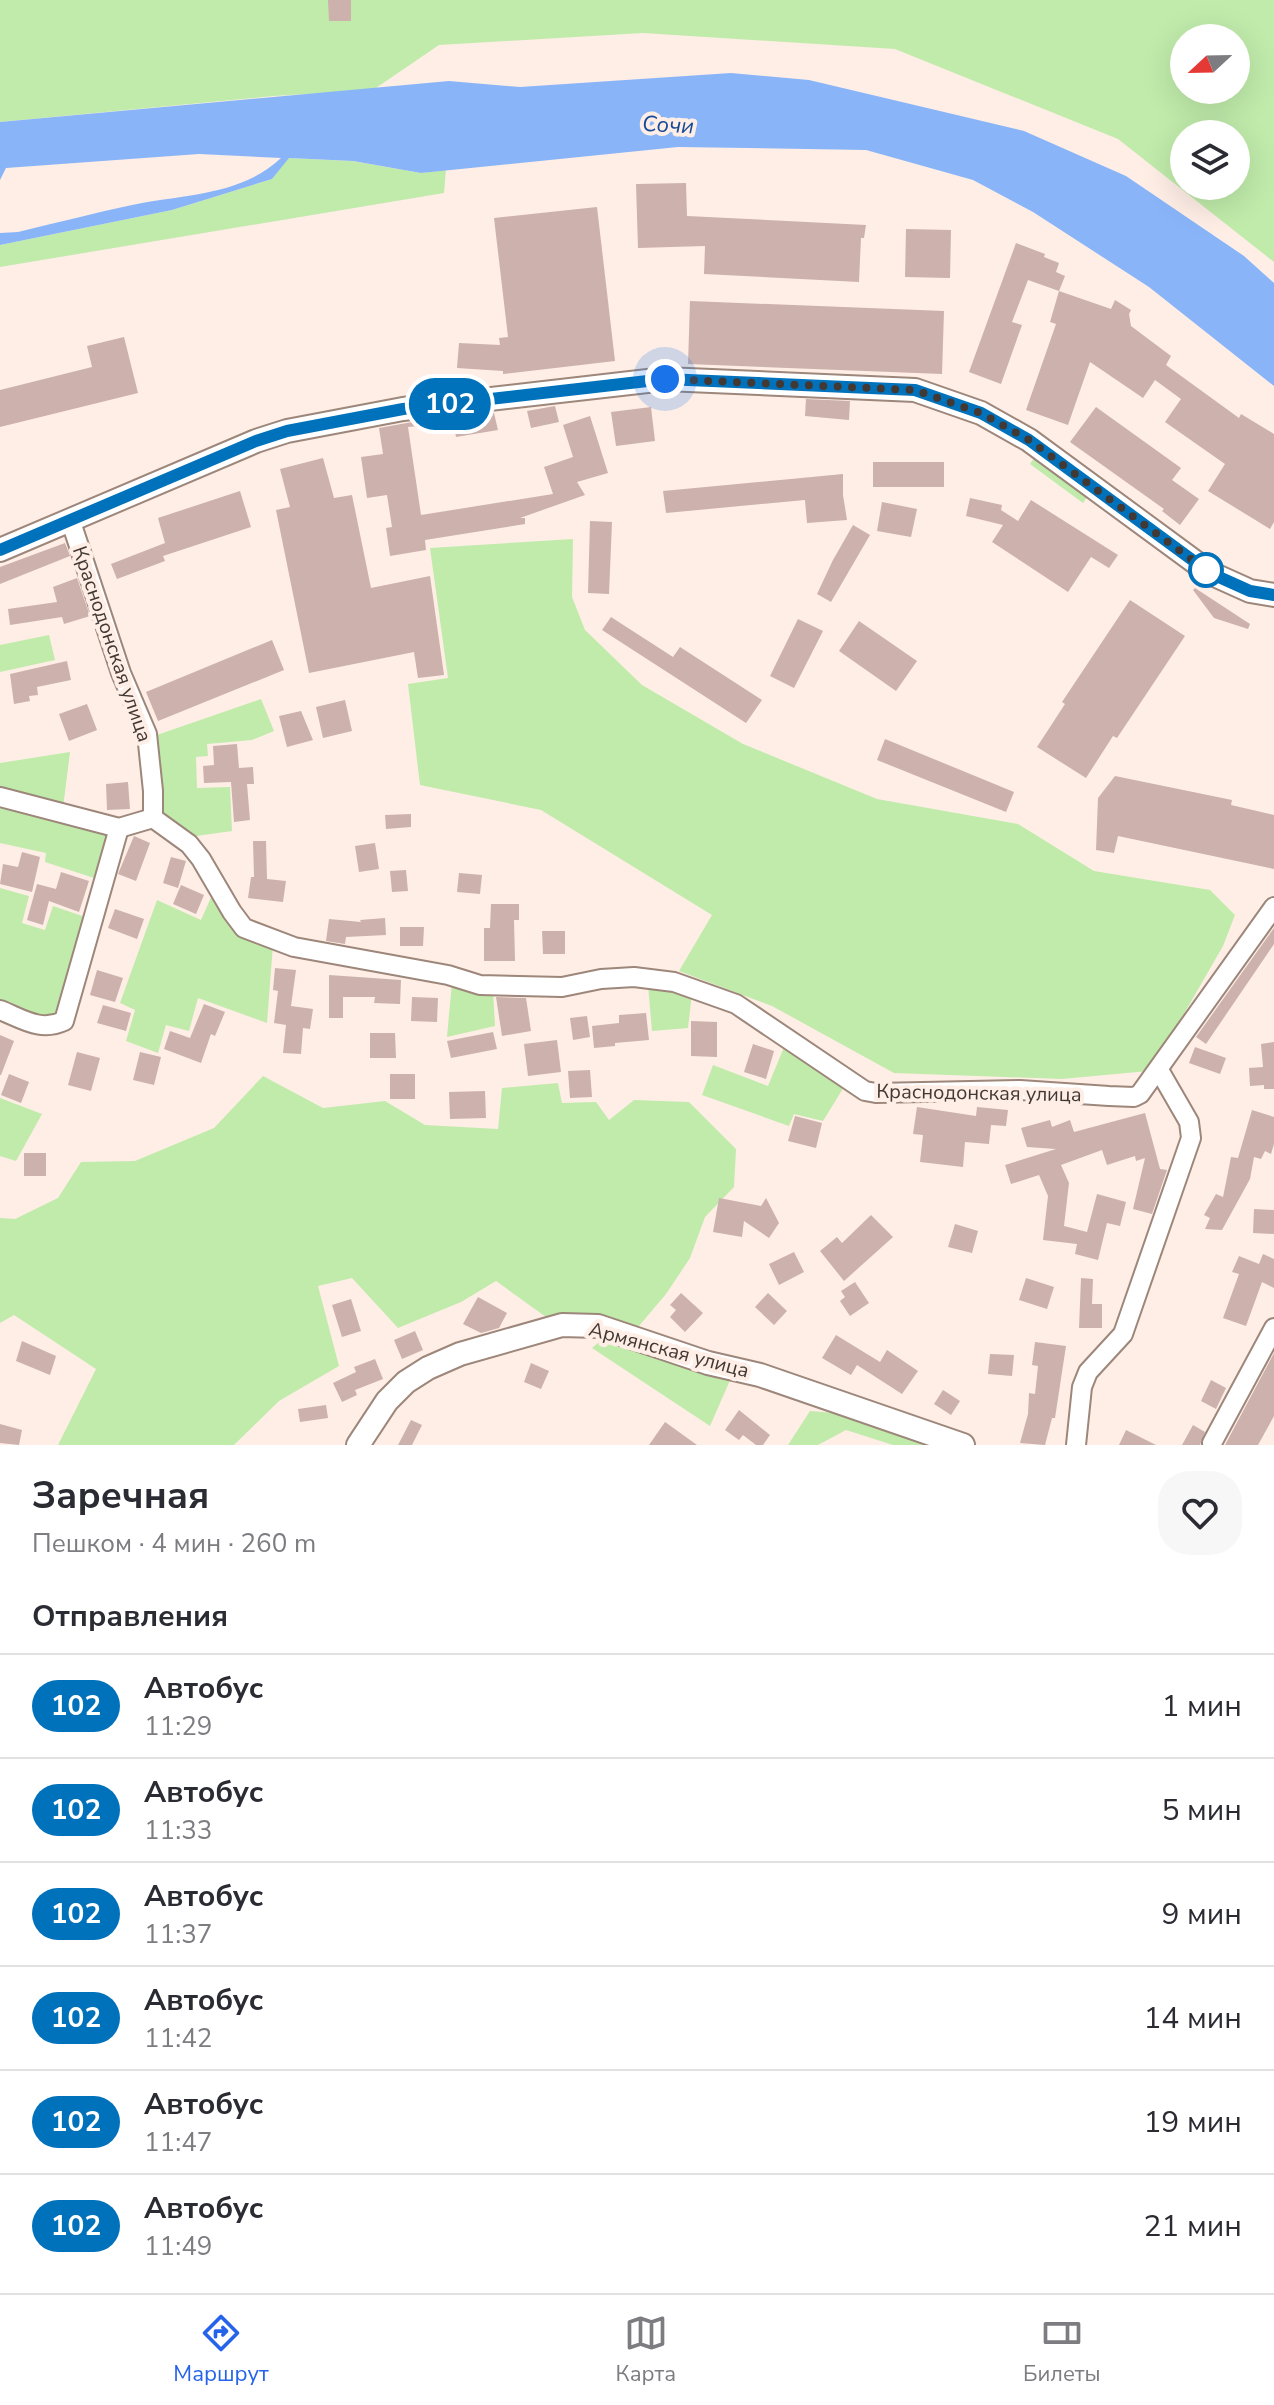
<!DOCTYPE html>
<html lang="ru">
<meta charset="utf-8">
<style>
:root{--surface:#fff;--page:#f7f7f7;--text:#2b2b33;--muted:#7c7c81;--line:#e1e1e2;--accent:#2563eb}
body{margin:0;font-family:"Nunito Sans",sans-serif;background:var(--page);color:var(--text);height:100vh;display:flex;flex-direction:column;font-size:30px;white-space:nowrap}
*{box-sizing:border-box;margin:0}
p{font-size:26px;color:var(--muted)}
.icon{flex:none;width:44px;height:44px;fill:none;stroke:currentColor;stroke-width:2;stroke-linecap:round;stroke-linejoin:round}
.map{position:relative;height:1445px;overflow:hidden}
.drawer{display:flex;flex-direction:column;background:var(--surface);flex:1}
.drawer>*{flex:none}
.badge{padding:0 16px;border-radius:26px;font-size:28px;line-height:52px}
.needle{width:52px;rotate:248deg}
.controls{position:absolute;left:1170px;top:24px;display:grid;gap:16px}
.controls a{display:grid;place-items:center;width:80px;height:80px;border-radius:50%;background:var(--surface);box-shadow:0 8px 32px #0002;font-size:40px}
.you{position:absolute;width:40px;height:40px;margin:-20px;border:6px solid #fff;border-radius:50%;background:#1a73e8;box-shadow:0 0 0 12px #1a73e833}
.map>.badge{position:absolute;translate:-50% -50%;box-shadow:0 0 0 4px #fff}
h2{padding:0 32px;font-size:30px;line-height:72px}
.round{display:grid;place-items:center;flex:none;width:84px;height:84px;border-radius:32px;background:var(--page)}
.summary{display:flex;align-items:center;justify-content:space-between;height:136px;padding:0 32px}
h1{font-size:38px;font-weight:700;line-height:60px}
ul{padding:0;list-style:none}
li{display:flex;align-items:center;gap:24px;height:104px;padding:0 32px;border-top:2px solid var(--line)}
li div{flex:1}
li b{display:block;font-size:30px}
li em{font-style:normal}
li .badge{min-width:88px;font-weight:700;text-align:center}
.tabs{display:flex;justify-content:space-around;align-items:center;height:112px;border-top:2px solid var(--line);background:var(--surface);font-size:22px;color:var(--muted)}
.tabs a{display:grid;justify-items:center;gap:4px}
.tabs .selected{color:var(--accent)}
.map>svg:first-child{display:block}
</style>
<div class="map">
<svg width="1274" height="1445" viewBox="0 0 1274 1445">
<rect width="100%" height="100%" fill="#feeee6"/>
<g fill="#c0ebab" fill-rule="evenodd">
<path d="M0 0H1274V262L1118 139 895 49 643 33 439 45 373 90 274 96 0 122ZM1184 38H1236V90H1184ZM1184 134H1236V186H1184Z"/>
<path d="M288 158 352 161 421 173 446 170 444 193 0 267V245L172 210 272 179Z"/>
<path d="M1034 458 1087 497 1083 503 1030 464Z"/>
<path d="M573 539 572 597 585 630 642 685 743 744 877 799 1018 824 1094 871 1210 890 1235 915 1223 946 1162 1052 1159 1070 1062 1079 894 1073 772 1006 679 971 712 915 541 810 420 785 408 684 448 678 430 548Z"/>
<path d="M49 635 55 660 0 672V645Z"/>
<path d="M261 699 274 731 252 740 207 744 208 756 196 757 197 788 230 787 232 831 189 837 157 816 154 736Z"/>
<path d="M70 752 63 808 0 792V763Z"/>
<path d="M0 804 110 833 94 878 45 862 46 853 0 843Z"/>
<path d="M0 888 29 896 22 923 45 930 53 906 88 918 58 1016 43 1022 0 1004Z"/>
<path d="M213 893 273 944 267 1023 198 998 189 1031 166 1025 158 1053 126 1041 135 1010 120 1003 157 900 201 920Z"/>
<path d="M452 982 493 990 495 1026 447 1037Z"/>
<path d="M648 985 692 993 688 1028 652 1031Z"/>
<path d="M787 1040 847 1082 823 1121 794 1114 789 1126 702 1095 713 1065 768 1086Z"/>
<path d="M263 1076 323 1108 385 1101 425 1125 498 1129 502 1088 558 1083 562 1103 596 1102 609 1120 634 1100 689 1102 736 1149 734 1187 705 1217 690 1258 666 1294 633 1333 601 1316 546 1317 496 1281 461 1302 398 1328 352 1278 318 1286 339 1366 279 1401 234 1445H58L96 1369 14 1315 0 1323V1218L15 1219 58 1198 81 1162 135 1161 214 1128Z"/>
<path d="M0 1098 42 1114 16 1161 0 1156Z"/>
<path d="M605 1337 731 1378 710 1426 592 1348Z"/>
<path d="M810 1411 846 1414 939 1445H893L846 1430 818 1445H788Z"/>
</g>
<path fill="#89b5f8" d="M731 73 809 80 1024 131 1126 176 1244 256 1274 283V386L1149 287 1033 212 973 180 866 150 678 147 421 173 353 161 289 158 272 179 172 210 0 245V233L18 232C56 223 94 213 132 205 183 194 241 196 281 158L199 154 6 168 0 180V122L449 81 520 87Z"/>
<g fill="#cdb1ac">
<path d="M328 0H351V21H329Z"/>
<path d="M686 183 687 216 866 225 864 238H861L859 282 704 274 705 246 638 248 636 184Z"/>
<path d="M597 207 615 361 503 374V371L457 368 459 343 500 345 499 338 508 337 494 218Z"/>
<path d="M906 229 951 230 950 278 905 277Z"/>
<path d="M1016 243 1045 254 1044 257 1059 263 1056 272 1065 276 1059 291 1028 280 1012 322 1022 325 1001 384 969 372Z"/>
<path d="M1059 291 1111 309 1115 300 1131 310 1129 314 1131 326 1171 356 1166 365 1239 418 1241 414 1274 434V522L1270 529 1208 491 1225 464 1165 422 1181 399 1155 380 1143 398 1090 362 1068 425 1026 410 1056 324 1050 322Z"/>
<path d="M690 301 944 311 942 374 688 364Z"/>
<path d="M124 337 138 393 0 427V390L92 367 87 346Z"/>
<path d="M806 399 850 401 849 420 805 416Z"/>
<path d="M555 406 559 422 531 428 527 411Z"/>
<path d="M651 407 655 441 616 446 611 412Z"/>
<path d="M1096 407 1181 468 1172 480 1199 499 1180 525 1162 511 1164 509 1070 442Z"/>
<path d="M494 413 498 430 456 437 453 420Z"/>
<path d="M590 416 608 473 577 482 585 495 520 518H525V524L425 540 426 550 390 556 386 528 392 527 387 495 367 498 361 457 383 454 379 428 418 421V426L408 427 421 515 553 494 544 467 573 457 563 425Z"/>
<path d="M323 458 334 498 352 495 371 588 430 576 444 675 418 678 414 652 309 673 276 510 290 507 280 469Z"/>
<rect x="873" y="462" width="71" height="25"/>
<path d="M843 474V495L847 520 807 523 805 500 666 513 663 491Z"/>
<path d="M240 491 251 527 163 556 165 561 117 579 111 564 165 543 158 518Z"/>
<path d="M970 498 1002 505 1001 510 1018 521 1031 500 1118 555 1109 568 1091 557 1068 592 992 542 1003 525 966 516Z"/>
<path d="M882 502 917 509 911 537 877 531Z"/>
<path d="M590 521 612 522 609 594 588 593Z"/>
<path d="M853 525 870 535 831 602 817 594 833 560Z"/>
<path d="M65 543 70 556 0 584V567Z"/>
<path d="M77 578 90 616 64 624 62 617 10 625 8 609 57 602 53 587Z"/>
<path d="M1195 588 1250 624 1248 629 1214 618 1193 590Z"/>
<path d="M1130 600 1185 636 1117 738 1113 736 1086 778 1037 747 1065 704 1062 702Z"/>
<path d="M611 617 673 657 680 647 762 700 746 723 602 630Z"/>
<path d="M798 619 823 631 794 688 770 676Z"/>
<path d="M859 621 917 661 896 691 839 651Z"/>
<path d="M272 640 284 670 158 721 146 692Z"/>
<path d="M67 661 71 680 37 687 38 695 29 696 30 701 14 704 10 674Z"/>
<path d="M345 700 352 731 323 738 316 707Z"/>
<path d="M87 704 97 730 69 741 59 714Z"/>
<path d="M301 711 313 740 287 747 279 716Z"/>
<path d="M885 739 1014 792 1006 812 877 760Z"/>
<path d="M237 744 239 768 253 767 254 784H247L250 820 234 822 231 782 204 783 203 766 214 765 213 746Z"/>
<path d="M1115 776 1232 800 1231 805 1274 815V869L1118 836 1114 853 1096 850 1098 798Z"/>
<path d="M128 782 130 809 107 810 106 784Z"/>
<path d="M411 814V827L386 829 385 815Z"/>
<path d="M134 836 150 843 136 881 118 874Z"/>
<path d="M253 841H266L267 879 286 881 283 902 248 898 251 877H254Z"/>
<path d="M375 843 379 869 359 872 355 846Z"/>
<path d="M22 852 40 857 32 892 0 884 3 864 18 867Z"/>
<path d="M171 857 186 861 178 888 163 883Z"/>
<path d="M406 870 408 891 392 892 390 871Z"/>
<path d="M61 872 89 881 79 912 49 901 43 925 27 920 37 884 56 889Z"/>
<path d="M459 873 482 875 480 894 457 892Z"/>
<path d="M181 885 204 895 196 914 173 904Z"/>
<path d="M491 904H519V920H514L515 961H484V928H490Z"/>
<path d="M115 909 144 919 137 939 108 928Z"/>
<path d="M385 918 386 935 346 937 345 944 326 941 329 919 361 922 360 920Z"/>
<path d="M400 927H424L423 946H400Z"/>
<path d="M1274 928V944L1206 1044 1196 1037Z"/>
<path d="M542 931H565V954H543Z"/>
<path d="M275 968 296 970 291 1006 313 1009 310 1029 303 1028 301 1054 283 1053 286 1025 274 1023 278 991 273 990Z"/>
<path d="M97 970 123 978 115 1002 90 995Z"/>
<path d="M329 975 401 980 400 1004 374 1003 375 997H343V1018H329Z"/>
<path d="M412 997 438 998 437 1022 411 1021Z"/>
<path d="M496 997 526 998 531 1031 502 1036Z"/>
<path d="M204 1004 225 1012 215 1036 211 1034 201 1063 164 1049 170 1031 190 1038Z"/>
<path d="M103 1005 131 1013 126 1031 97 1023Z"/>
<path d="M646 1013 649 1040 615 1043V1046L594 1048 592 1026 619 1023V1015Z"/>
<path d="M587 1016 590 1037 573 1040 570 1018Z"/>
<path d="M691 1021 717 1022V1057L691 1056Z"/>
<path d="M493 1032 497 1049 451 1058 447 1041Z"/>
<path d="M370 1033H395L396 1058H370Z"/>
<path d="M0 1035 14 1041 1 1075H0Z"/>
<path d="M557 1040 561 1072 528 1076 524 1044Z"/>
<path d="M1274 1042V1089H1264V1085L1250 1086 1249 1068 1263 1067 1261 1044Z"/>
<path d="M753 1044 774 1051 766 1079 744 1072Z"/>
<path d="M1195 1047 1226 1058 1220 1074 1189 1063Z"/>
<path d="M77 1052 100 1058 91 1091 68 1085Z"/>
<path d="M140 1052 161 1057 154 1085 133 1080Z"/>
<path d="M590 1070 592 1097 570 1098 568 1071Z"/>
<path d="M9 1074 29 1082 21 1103 1 1095Z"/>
<rect x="390" y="1074" width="25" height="25"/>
<path d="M485 1091 486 1118 450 1119 449 1092Z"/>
<path d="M917 1107 976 1116 977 1107 1008 1110 1006 1126 991 1125 989 1144 965 1142 963 1167 920 1162 923 1135 913 1134Z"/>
<path d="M1252 1110 1274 1117V1144L1271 1154 1265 1151 1261 1159 1254 1157 1250 1179 1222 1230 1205 1229 1210 1218 1204 1215 1216 1194 1223 1197 1231 1157 1238 1158Z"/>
<path d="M1145 1113 1160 1169 1167 1170 1152 1214 1133 1209 1145 1158 1136 1161 1135 1156 1107 1165 1102 1150 1061 1165 1069 1183 1064 1226 1087 1232 1097 1194 1126 1202 1120 1226 1107 1223 1098 1260 1075 1254 1077 1244 1043 1240 1048 1196 1039 1175 1011 1184 1005 1165 1056 1149 1027 1147 1021 1128 1050 1120 1052 1127 1070 1120 1074 1132Z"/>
<path d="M795 1116 822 1123 816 1148 788 1141Z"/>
<rect x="24" y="1153" width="22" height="23"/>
<path d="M719 1198 761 1206 766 1198 779 1223 769 1238 744 1221 742 1237 713 1232Z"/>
<path d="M1254 1209 1274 1210V1234L1253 1233Z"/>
<path d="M871 1215 893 1237 844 1281 820 1251 837 1237 842 1243Z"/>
<path d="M955 1224 978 1231 972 1253 948 1247Z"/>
<path d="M794 1252 804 1272 779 1285 769 1264Z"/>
<path d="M1263 1254 1274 1259V1288L1262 1282 1246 1326 1223 1318 1239 1274 1232 1272 1239 1256 1259 1264Z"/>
<path d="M1026 1278 1054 1287 1047 1309 1019 1300Z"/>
<path d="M1081 1278 1093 1279 1092 1304H1102V1328H1079Z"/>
<path d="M855 1282 869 1303 850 1316 840 1301 845 1297 841 1291Z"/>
<path d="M681 1293 703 1313 685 1332 670 1317 676 1310 670 1305Z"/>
<path d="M768 1293 787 1311 774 1325 755 1307Z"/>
<path d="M478 1297 507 1313 499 1328 481 1333 463 1324Z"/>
<path d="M351 1299 361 1331 342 1337 332 1305Z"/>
<path d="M415 1331 423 1350 402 1359 394 1340Z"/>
<path d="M836 1335 880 1362 887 1350 918 1371 902 1394 857 1365 851 1375 822 1358Z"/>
<path d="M22 1341 56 1356 50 1375 16 1361Z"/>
<path d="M1035 1342 1066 1346 1055 1418H1052L1045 1445 1020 1443 1028 1414 1029 1393 1035 1394 1038 1366 1032 1365Z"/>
<path d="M1274 1353V1416L1258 1445H1225Z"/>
<path d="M990 1354 1014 1355 1012 1376 988 1374Z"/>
<path d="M375 1359 383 1379 355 1390 357 1395 342 1402 333 1383 356 1372 354 1367Z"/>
<path d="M531 1363 549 1371 541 1389 524 1382Z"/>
<path d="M1211 1380 1226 1388 1216 1409 1201 1401Z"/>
<path d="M943 1390 960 1401 951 1415 934 1404Z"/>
<path d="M326 1405 328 1418 300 1422 298 1409Z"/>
<path d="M739 1410 770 1435 763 1445H756L743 1435 739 1440 725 1430Z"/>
<path d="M411 1420 422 1425 412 1445H398Z"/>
<path d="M665 1422 697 1445H649Z"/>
<path d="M0 1424 22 1430 19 1445 0 1443Z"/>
<path d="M1193 1425 1205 1432 1200 1445H1182Z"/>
<path d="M1126 1430 1156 1445H1119Z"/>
</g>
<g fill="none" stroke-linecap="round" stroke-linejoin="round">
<defs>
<g id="minor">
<path d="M70 519 121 673 147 734 153 791V818"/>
<path d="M0 797 119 828 153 818 189 844 201 859 232 912 244 928 294 947 448 975 480 985 562 987 601 979 634 977 674 982 736 1004 865 1091 876 1093 1020 1090 1109 1096 1134 1097 1140 1094 1274 907"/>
<path d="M0 1010C23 1019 40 1032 64 1021L119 828"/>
<path d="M1212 1443 1274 1328"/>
<path d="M1076 1445 1082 1387 1088 1372 1123 1334 1191 1138 1189 1122 1159 1070"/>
</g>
<g id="tertiary">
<path d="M0 550 256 441 287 431 403 409 665 379 915 390 981 413 1029 440 1210 573 1250 591 1274 595"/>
<path d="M358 1445 387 1401 406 1382 428 1368 460 1354 562 1325 598 1326 708 1363 760 1375 963 1445"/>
</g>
</defs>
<use href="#minor" stroke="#9d867a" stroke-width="22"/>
<use href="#tertiary" stroke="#9d867a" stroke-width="26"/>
<use href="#minor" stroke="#fff" stroke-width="18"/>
<use href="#tertiary" stroke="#fff" stroke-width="22"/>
</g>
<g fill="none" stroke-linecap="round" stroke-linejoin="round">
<defs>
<path id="line" d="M0 550 256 441 287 431 403 409 665 379 915 390 981 413 1029 440 1210 573 1250 591 1274 595"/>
</defs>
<use href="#line" stroke="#fff" stroke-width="18"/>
<use href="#line" stroke="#0072bc" stroke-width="12"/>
<path stroke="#433934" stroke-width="8" stroke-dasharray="0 14.4" d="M665 379 915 390 981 413 1029 440 1210 573 1206 570"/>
</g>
<circle fill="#fff" stroke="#0072bc" stroke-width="4" cx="1206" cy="570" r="16"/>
<g text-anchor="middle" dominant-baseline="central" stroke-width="8" stroke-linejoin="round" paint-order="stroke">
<g font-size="20" fill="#433934" stroke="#feeee6">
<text transform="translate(112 644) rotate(71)">Краснодонская улица</text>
<text transform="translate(979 1093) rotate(1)">Краснодонская улица</text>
<text transform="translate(669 1350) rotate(15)">Армянская улица</text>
</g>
<g font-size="22" font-style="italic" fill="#154b98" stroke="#feeee6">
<text transform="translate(668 125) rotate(3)">Сочи</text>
</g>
</g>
</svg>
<div class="controls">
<a><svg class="needle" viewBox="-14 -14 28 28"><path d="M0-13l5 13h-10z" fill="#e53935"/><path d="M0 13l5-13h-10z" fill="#7c7c81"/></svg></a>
<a><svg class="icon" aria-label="layers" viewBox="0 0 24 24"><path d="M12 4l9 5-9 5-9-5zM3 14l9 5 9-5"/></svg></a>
</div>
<div class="you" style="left:665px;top:379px"></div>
<b class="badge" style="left:450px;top:404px;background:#0072bc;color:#fff">102</b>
</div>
<section class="drawer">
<div class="summary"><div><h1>Заречная</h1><p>Пешком · 4 мин · 260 m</p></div><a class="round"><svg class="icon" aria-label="heart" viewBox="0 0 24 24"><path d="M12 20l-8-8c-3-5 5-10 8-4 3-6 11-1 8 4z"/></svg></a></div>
<h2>Отправления</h2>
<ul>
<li><span class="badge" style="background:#0072bc;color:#fff">102</span><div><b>Автобус</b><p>11:29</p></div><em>1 мин</em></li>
<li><span class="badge" style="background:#0072bc;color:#fff">102</span><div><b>Автобус</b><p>11:33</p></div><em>5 мин</em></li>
<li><span class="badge" style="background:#0072bc;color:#fff">102</span><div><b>Автобус</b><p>11:37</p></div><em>9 мин</em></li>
<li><span class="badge" style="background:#0072bc;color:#fff">102</span><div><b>Автобус</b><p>11:42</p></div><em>14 мин</em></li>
<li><span class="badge" style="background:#0072bc;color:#fff">102</span><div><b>Автобус</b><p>11:47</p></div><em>19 мин</em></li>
<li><span class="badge" style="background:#0072bc;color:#fff">102</span><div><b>Автобус</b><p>11:49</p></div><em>21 мин</em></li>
</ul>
</section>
<nav class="tabs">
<a class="selected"><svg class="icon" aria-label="directions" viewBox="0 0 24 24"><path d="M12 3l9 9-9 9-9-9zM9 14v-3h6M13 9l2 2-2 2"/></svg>Маршрут</a>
<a><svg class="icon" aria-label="map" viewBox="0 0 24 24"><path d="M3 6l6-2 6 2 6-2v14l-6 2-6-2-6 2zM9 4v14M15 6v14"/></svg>Карта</a>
<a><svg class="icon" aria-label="tickets" viewBox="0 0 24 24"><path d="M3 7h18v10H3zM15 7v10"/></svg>Билеты</a>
</nav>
